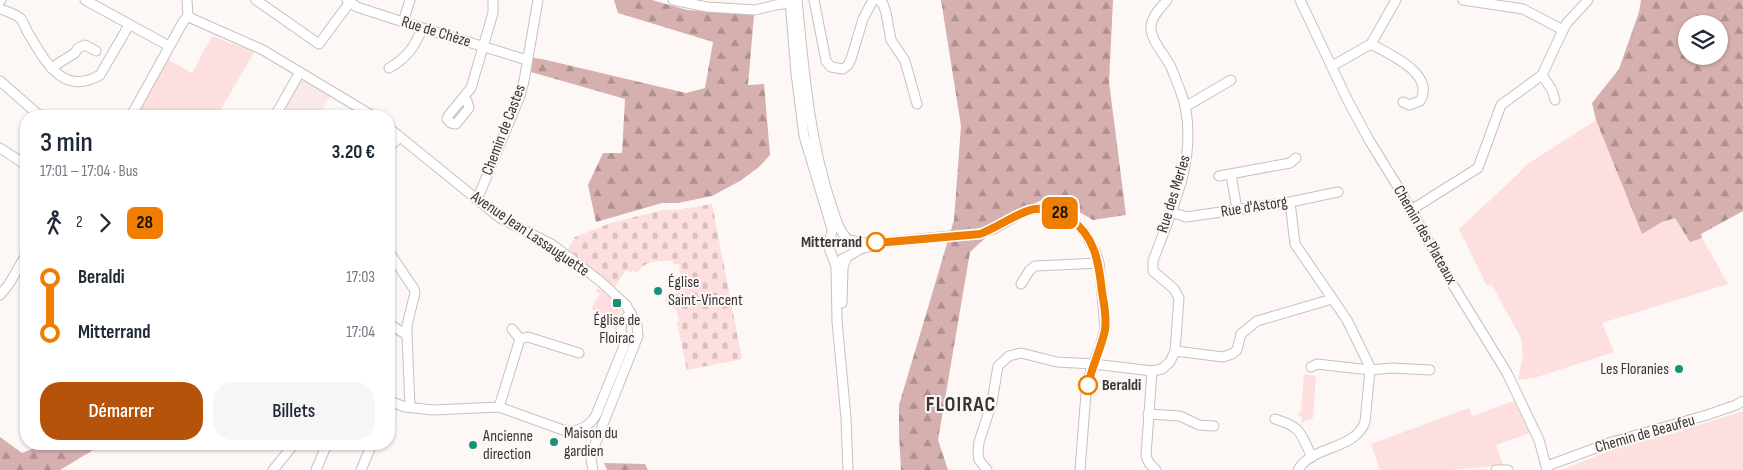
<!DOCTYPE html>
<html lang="fr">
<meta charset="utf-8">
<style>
:root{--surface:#fff;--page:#f6f6f7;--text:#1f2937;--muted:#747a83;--accent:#b45309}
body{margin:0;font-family:"Sofia Sans Condensed",sans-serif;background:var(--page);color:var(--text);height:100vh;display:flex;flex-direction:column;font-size:19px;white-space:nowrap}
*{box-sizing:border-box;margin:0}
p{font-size:16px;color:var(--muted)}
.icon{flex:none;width:28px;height:28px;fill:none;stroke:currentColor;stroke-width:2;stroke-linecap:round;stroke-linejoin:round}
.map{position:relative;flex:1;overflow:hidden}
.drawer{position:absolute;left:20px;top:110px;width:375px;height:340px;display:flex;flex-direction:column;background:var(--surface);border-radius:20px;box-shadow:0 1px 4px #0004}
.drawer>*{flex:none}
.badge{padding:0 10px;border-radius:8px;font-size:18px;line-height:32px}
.tools{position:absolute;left:1678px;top:15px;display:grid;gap:10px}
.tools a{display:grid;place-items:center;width:50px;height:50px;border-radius:50%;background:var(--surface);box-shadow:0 1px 4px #0004;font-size:25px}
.map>.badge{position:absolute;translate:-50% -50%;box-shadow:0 0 0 2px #fff}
.legs{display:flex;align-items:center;gap:8px;height:55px;padding:0 20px;font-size:16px}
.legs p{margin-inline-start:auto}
.head{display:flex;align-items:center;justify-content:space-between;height:85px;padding:0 20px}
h1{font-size:28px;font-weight:600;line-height:38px}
.action{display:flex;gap:10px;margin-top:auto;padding:10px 20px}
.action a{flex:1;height:58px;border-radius:20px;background:var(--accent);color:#fff;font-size:20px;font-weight:600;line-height:58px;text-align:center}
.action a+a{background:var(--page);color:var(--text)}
ul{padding:0 20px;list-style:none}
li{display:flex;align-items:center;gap:18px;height:55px;font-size:19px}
li i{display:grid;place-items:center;width:8px;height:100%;margin:0 6px;background:currentColor}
li i::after{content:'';width:12px;height:12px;margin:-6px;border:4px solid;border-radius:50%;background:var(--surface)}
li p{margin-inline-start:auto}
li:first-child i{background:linear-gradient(#0000 50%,currentColor 0)}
li:last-child i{background:linear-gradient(currentColor 50%,#0000 0)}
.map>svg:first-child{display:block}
</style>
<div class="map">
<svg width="1743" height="470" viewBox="0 0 1743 470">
<defs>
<pattern id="forest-firs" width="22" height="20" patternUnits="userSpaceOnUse" patternTransform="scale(1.25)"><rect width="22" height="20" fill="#d5b0ae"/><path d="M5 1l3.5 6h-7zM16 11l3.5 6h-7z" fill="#ae908e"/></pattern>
<pattern id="cemetery-stones" width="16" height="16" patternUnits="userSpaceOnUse" patternTransform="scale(1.25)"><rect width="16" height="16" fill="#fcdfde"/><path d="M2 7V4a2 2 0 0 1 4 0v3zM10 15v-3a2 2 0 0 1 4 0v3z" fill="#d9c0bf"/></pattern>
</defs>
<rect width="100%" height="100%" fill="#fdf7f6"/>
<path fill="#f9e9e8" d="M301 81 309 82 331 95 318 116H283L284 114 281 112 298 84Z"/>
<g fill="#fcdfde">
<path d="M212 36 254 52 217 116H135L167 59 192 73Z"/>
<path d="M1596 120 1642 234 1662 222 1675 218 1690 242 1702 238 1728 284 1602 323 1614 352 1534 378 1518 380 1523 355 1521 338 1493 287 1491 284 1487 286 1459 229 1517 175 1526 165Z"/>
<path d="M598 288 619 305 621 310 617 319 591 309 600 294 596 291Z"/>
<path d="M1304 374 1316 376 1313 418 1301 423 1302 417 1297 415 1301 411Z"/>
<path d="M1514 401 1530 433 1496 445 1503 465 1450 470H1380L1371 444 1469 408 1472 416Z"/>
<path d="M1743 411V470H1561L1614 449 1674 433Z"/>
</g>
<g fill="url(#forest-firs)" fill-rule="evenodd">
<path d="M614 0H652L687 10 754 15 748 85 764 84 770 155 759 167 740 181 712 196 678 203H662L596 222 588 185 603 153H622L625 99 531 72 533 58 542 59 686 93 705 88 713 42 618 13Z"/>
<path d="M941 0H1113L1109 82 1126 215 1093 220 1074 209 1044 199 1011 214 970 252 938 440 948 470H901L899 434V405L954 220 961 126Z"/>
<path d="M1641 0H1743V211L1701 234 1702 238 1690 242 1675 218 1662 222 1642 234 1596 120 1592 103 1619 69 1639 12ZM1686 24H1719V56H1686Z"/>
<path d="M0 437 22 453 44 444H103L60 470H0Z"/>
<path d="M604 463 645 464 648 470H607Z"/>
</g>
<path fill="url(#cemetery-stones)" d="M712 204 742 359 687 370 677 322H679L677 311 665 301 668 295 672 298 681 290 679 264H673V261C658 261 646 259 637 273L633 270 631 273 626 270 615 287 568 249 575 237 611 223 638 216 664 210H677Z"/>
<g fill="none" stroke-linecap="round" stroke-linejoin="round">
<defs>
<g id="minor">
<path d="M85 0 169 46"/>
<path d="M187 0 188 16"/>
<path d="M256 0 319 44 350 2"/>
<path d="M347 0 357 7 403 22 527 60"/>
<path d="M673 0 707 7 755 10 776 5 796 2"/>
<path d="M790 0 796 73 804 136 832 229 829 248 836 266 837 321 846 418 848 470"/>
<path d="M797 0C804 69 809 139 831 204 835 215 837 228 845 236"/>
<path d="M814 0 826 61 831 67 843 69 848 65 851 59 863 19 873 0"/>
<path d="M879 0 883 4 886 13 891 40 905 61 917 104"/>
<path d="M1300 0 1347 99 1369 140 1398 187 1453 285 1507 373 1539 440 1547 470"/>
<path d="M1463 0 1523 9 1563 30"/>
<path d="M0 1 1 0"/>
<path d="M0 9C6 11 16 14 21 19 24 23 26 29 28 33 45 60 62 97 100 75L129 25"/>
<path d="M188 16 193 19 263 50 373 116"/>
<path d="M403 22 410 0"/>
<path d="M1371 44C1389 54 1436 74 1420 101L1409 105 1403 102"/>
<path d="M1332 66 1371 44 1396 0"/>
<path d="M51 68 75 53 78 48 85 45 96 51"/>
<path d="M389 68C406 59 416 46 422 28"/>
<path d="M1542 75 1552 90 1555 100"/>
<path d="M0 81 40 116"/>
<path d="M463 98 467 101 469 108 456 124 451 123 447 119 448 116 471 88 493 13V0"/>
<path d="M1185 107 1231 80"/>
<path d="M131 116 183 22 188 16"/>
<path d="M275 116 300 72"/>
<path d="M389 128 500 218 553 245 600 281 626 305 637 325 638 336 592 452 591 459 593 470"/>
<path d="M389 147 400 137"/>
<path d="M0 148 26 165"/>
<path d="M1231 175 1237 209"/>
<path d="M1219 176 1290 163 1296 158"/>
<path d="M476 199 479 195 520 96 524 81 538 0"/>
<path d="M1290 202 1295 244 1347 320 1369 365 1370 370 1365 422C1354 451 1312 445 1298 470"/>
<path d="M1411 210 1478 168 1501 105 1542 75 1563 30 1567 23 1588 0"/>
<path d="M1171 212 1186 217 1290 202 1338 192"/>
<path d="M851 240 861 243 888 242 980 233 994 229 1025 211 1034 209H1047L1066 216 1076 223 1085 233 1096 253 1099 263 1105 328 1100 347 1091 369 1086 393 1080 470"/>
<path d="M389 252 414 289 415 293 407 325V335"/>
<path d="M842 259C854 255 855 249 871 246"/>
<path d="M1021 284 1029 271 1035 266 1099 263"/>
<path d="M0 295 9 284 26 255"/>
<path d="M842 303 843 267 847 257"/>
<path d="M389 324 407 335 410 407"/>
<path d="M512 329 520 339"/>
<path d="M1175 351 1223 357 1232 354 1237 350 1241 334 1257 321 1332 299"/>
<path d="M1311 367 1317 364 1370 370 1392 368 1430 370"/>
<path d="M1152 371 1146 456 1149 463 1156 470"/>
<path d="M389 401 405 407 433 410 499 407 563 430C577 433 589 427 596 415L624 346 621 329 622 321 631 313"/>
<path d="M499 407 520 339 528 337 579 353"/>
<path d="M1148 414 1180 416 1199 425 1214 426"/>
<path d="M1275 419C1302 427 1300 433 1312 457"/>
<path d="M1547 466 1612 442 1707 415 1736 405 1743 401"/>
<path d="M273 470 294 444"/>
<path d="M316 470 327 444"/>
<path d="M361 470 372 444"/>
<path d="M987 470 979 460 978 452 979 442 992 402 998 366 1009 356 1021 353 1057 362 1094 364 1152 371 1162 369 1170 362 1175 351 1179 298 1174 289 1153 271V261C1171 211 1197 161 1185 106 1182 93 1176 80 1171 67 1165 55 1150 40 1151 26 1152 15 1161 8 1167 0"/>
<path d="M1496 470H1508"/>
</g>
</defs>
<use href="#minor" stroke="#c7c1c0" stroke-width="11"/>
<use href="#minor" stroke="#fff" stroke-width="9"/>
</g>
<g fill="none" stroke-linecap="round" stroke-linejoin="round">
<defs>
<path id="line-1" d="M876 242H888L980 234C997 228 1021 210 1036 209 1048 208 1058 212 1069 218 1095 235 1099 263 1102 292 1104 304 1107 318 1105 330 1101 349 1092 366 1088 385"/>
</defs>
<use href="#line-1" stroke="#fff" stroke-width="11"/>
<use href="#line-1" stroke="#ee7d00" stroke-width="8"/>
</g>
<g fill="#fff" stroke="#ee7d00" stroke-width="2.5">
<circle cx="876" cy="242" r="9"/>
<circle cx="1088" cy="385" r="9"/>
</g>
<g fill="#13937b" stroke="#fdf7f6" stroke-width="2">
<circle cx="658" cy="291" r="5"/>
<rect x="612" y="298" width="10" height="10" rx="2.5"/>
<circle cx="1679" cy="369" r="5"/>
<circle cx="554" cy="442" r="5"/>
<circle cx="473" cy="445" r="5"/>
</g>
<g text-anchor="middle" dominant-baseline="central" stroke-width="4" stroke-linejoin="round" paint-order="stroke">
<g font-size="16" fill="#393636" stroke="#fdf7f6">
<text transform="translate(436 32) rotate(17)">Rue de Chèze</text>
<text transform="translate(504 130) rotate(-69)">Chemin de Castes</text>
<text transform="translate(1174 194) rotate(-73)">Rue des Merles</text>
<text transform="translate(1254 207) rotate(-9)">Rue d'Astorg</text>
<text transform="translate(530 234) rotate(34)">Avenue Jean Lassauguette</text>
<text transform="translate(1425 235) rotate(60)">Chemin des Plateaux</text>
<text transform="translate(1645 434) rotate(-16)">Chemin de Beaufeu</text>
</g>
<g font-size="16" font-weight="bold" fill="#393636" stroke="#fdf7f6" text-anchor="end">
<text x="862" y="242">Mitterrand</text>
<text x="1102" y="385" text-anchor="start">Beraldi</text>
</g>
<g font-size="16" fill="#393636" stroke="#fdf7f6" text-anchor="start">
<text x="668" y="282">Église<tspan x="668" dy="18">Saint-Vincent</tspan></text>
<text x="617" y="320" text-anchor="middle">Église de<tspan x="617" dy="18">Floirac</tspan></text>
<text x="1669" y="369" text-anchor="end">Les Floranies</text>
<text x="564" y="433">Maison du<tspan x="564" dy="18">gardien</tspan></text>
<text x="483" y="436">Ancienne<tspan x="483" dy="18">direction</tspan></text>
</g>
<g font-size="21" font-weight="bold" letter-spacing="1" fill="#393636" stroke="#fdf7f6">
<text x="961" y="404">FLOIRAC</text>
</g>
</g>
</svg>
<div class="tools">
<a><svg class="icon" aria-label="layers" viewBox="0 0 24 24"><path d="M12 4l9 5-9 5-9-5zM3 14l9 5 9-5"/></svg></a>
</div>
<b class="badge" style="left:1060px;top:213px;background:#ee7d00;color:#111">28</b>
<section class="drawer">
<div class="head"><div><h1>3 min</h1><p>17:01 – 17:04 · Bus</p></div><b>3.20 €</b></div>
<div class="legs"><svg class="icon" aria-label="walk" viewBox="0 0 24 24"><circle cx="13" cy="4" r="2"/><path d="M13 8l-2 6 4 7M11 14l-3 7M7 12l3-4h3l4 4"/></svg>2<svg class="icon" aria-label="forward" viewBox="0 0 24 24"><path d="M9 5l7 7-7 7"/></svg><b class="badge" style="background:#ee7d00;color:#111">28</b></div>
<ul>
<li><i style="color:#ee7d00"></i><b>Beraldi</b><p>17:03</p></li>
<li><i style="color:#ee7d00"></i><b>Mitterrand</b><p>17:04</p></li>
</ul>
<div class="action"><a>Démarrer</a><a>Billets</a></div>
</section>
</div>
